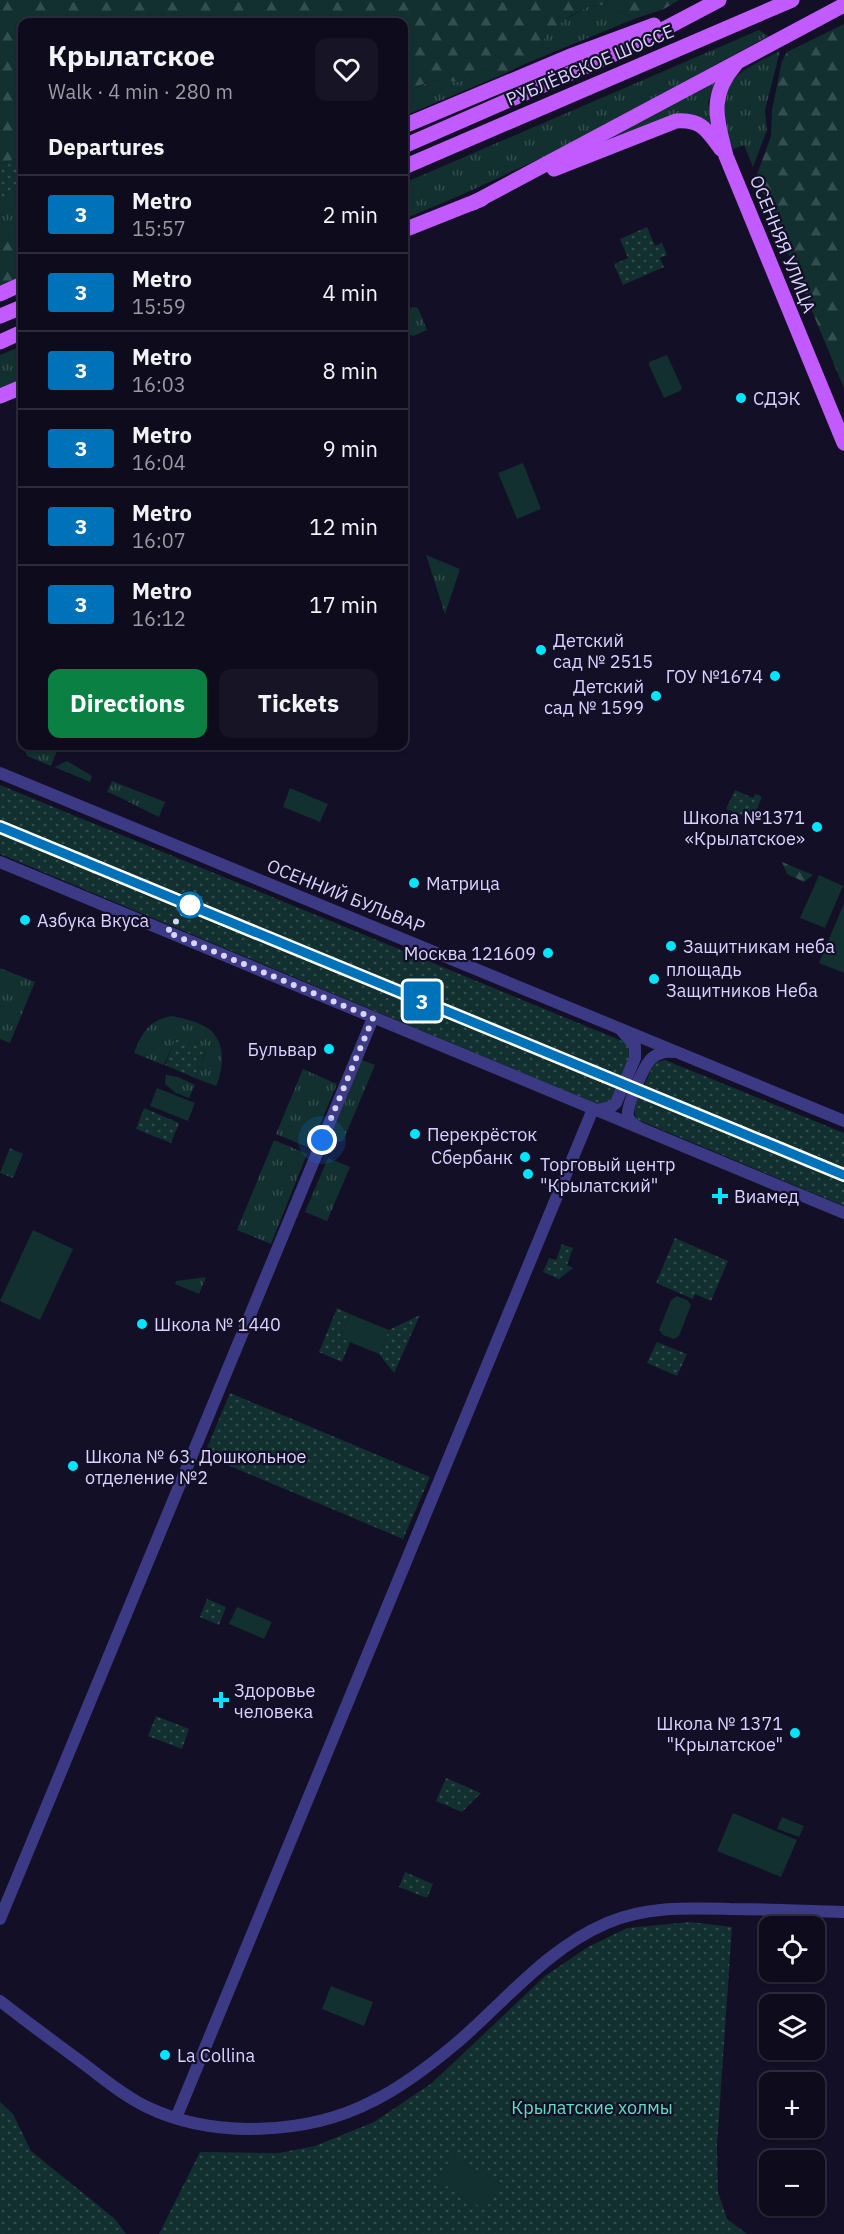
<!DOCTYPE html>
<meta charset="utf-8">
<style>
:root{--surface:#0e0b1c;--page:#171425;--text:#f1f3f6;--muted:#9b9ba3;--line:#2e2b3b;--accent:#0b8043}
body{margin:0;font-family:"IBM Plex Sans",sans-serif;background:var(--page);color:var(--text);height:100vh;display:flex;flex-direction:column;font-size:22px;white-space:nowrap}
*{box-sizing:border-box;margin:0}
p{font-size:20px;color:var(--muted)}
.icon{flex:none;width:33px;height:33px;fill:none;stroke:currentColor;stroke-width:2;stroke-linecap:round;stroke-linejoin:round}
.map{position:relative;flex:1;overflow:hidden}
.details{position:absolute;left:18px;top:18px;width:390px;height:732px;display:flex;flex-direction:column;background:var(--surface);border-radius:12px;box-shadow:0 2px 4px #0004,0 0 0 2px var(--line)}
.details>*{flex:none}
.badge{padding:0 12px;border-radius:4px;font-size:21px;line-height:39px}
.buttons{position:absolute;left:759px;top:1916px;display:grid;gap:12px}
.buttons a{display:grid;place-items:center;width:66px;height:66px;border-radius:12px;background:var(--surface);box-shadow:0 2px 4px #0004,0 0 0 2px var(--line);font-size:30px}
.you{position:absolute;width:30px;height:30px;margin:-15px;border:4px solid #fff;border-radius:50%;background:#1a73e8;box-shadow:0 0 0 9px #1a73e833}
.map>.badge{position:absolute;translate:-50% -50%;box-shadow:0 0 0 3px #fff}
h2{padding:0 30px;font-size:22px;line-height:54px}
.round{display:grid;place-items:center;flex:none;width:63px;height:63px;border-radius:12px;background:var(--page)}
.summary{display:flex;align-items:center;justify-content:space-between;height:102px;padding:0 30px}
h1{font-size:28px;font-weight:700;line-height:45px}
.action{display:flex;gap:12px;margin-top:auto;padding:12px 30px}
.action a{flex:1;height:69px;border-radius:12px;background:var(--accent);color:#fff;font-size:24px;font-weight:700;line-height:69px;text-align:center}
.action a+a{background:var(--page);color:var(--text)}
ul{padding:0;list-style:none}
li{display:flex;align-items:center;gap:18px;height:78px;padding:0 30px;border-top:2px solid var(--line)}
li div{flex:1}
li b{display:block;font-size:22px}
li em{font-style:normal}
li .badge{min-width:66px;font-weight:700;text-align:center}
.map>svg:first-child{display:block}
</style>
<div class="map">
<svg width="844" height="2234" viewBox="0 0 844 2234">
<defs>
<pattern id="grass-tufts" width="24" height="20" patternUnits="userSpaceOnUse" patternTransform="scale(1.5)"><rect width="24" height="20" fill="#12302f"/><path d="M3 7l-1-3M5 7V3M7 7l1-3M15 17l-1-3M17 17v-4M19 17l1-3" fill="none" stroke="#344d4e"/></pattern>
<pattern id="forest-firs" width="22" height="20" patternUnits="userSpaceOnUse" patternTransform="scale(1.5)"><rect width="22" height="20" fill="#12302f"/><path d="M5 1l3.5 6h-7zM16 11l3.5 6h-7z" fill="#344d4e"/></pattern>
<pattern id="park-dots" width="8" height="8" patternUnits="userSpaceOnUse" patternTransform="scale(1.5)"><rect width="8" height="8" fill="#12302f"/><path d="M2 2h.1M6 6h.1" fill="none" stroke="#344d4e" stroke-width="1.8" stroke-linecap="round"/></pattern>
</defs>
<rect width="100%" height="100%" fill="#130f26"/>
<g fill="url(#grass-tufts)">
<path d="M610 4 617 11 634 19 527 63 537 54 546 34 559 23 589 6Z"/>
<path d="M759 30 768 36 559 150 459 196 404 219V183Z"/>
<path d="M780 51 765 110 767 130 753 167 744 145 733 149C730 140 724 131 723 122 713 80 750 66 780 51Z"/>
<path d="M486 69 504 74 404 116V101L409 91 429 82 446 79 458 82 464 79 470 72Z"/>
<path d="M716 79 708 103 715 133 701 120 579 152Z"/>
<path d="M14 159 22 163V234L3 239 0 242V164Z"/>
<path d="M413 307 418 308 427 330 413 336 408 334 404 324V311Z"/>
<path d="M22 346V379L0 388V355Z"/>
<path d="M426 555 460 569 445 614Z"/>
<path d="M27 746H57L58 748 51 766 27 756 25 750Z"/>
<path d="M67 761 92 776 90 782 55 767Z"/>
<path d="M112 781 165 802 159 817C141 809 126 799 107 792Z"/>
<path d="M0 968 35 982 10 1043 0 1039Z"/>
<path d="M173 1016C185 1019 199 1022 209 1029 226 1042 224 1069 216 1086L195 1078 206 1051 176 1038 164 1065 134 1053C142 1032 150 1019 173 1016Z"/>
<path d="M362 1060 375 1065 343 1141 339 1142 333 1140 331 1136Z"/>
<path d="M303 1069 337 1084 310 1148 276 1134Z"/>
<path d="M166 1075 178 1077 195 1085 189 1098 176 1093 165 1084Z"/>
<path d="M274 1140 307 1154 271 1244 237 1230Z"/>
<path d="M10 1148 23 1154 13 1178 0 1173Z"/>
<path d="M328 1158 350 1167 327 1221 305 1212Z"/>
<path d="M206 1277 199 1294 175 1284 176 1281Z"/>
</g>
<g fill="url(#forest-firs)">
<path d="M0 0H679L664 9 634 19 617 11 610 4 589 6 570 16 546 34 537 55 527 63 504 74 486 69 470 72 464 79 458 82C438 77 414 82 404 101V22H22V163L14 159 0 164Z"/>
<path d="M844 24V388L756 177 771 136 772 110 782 61 787 52Z"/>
<path d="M22 234V278L0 286V242L2 239Z"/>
<path d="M782 862 813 875 804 882 787 874Z"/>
</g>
<g fill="url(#park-dots)">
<path d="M17 161 22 175V189L0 198V168Z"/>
<path d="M647 227 655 246 662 243 667 255 660 258 664 267 623 285 614 264 628 258 620 239Z"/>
<path d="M0 785 627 1043 632 1049 616 1097 602 1106 0 854Z"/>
<path d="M735 790 753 798 755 794 762 797 756 811 752 810 748 818 726 809Z"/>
<path d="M176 1038 206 1050 195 1078 165 1065Z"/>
<path d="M665 1060 844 1133V1206L636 1119 634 1108 653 1066 657 1062Z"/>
<path d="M144 1108 179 1123 171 1143 136 1129Z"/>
<path d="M675 1238 728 1261 711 1301 695 1294 693 1299 656 1283Z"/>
<path d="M562 1244 573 1248 567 1265 573 1268 559 1279 543 1272 549 1258 556 1260Z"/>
<path d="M337 1308 350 1314 340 1338 350 1342 342 1362 319 1352Z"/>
<path d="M420 1315 394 1373 379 1354 389 1330Z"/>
<path d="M657 1342 687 1354 677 1376 647 1363Z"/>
<path d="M230 1393 430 1477 403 1539 204 1455Z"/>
<path d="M207 1599 226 1607 219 1625 200 1617Z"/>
<path d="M156 1716 189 1729 182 1749 148 1736Z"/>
<path d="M446 1778 481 1793 462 1812 436 1801Z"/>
<path d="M405 1872 433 1884 427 1898 399 1887Z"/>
<path d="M690 1922 732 1927 717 2145 718 2192 727 2219 747 2234H159L200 2152 279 2153 315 2146 374 2122 432 2083 545 1976 588 1947 627 1928Z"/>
<path d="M0 2102 13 2114 31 2151 115 2219 126 2234H0Z"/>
</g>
<g fill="#12302f">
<path d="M667 355 682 388 680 391 664 398 649 365V362Z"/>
<path d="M523 463 541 509 517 519 498 473Z"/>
<path d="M290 788 328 804 320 822 283 807Z"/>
<path d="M819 875 843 886 825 928 800 918Z"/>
<path d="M844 903V973L819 963Z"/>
<path d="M157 1088 195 1103 188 1121 150 1106Z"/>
<path d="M33 1230 73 1249 40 1320 0 1301Z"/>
<path d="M677 1296 687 1300 691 1305 679 1336 674 1339 663 1335 659 1330 671 1300Z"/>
<path d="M350 1314 389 1330 379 1354 340 1338Z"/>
<path d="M237 1607 272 1622 264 1639 229 1624Z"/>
<path d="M733 1813 797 1840 781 1877 717 1851Z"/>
<path d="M782 1817 804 1826 799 1837 777 1829Z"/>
<path d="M331 1986 373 2002 364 2026 322 2009Z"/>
<path d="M453 2155 501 2185 485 2210 437 2180Z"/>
</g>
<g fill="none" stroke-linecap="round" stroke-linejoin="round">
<g stroke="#3d3a85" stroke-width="12">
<path d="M0 773 844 1121"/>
<path d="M0 862 844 1213"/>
<path d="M597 1110 611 1107 616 1103 635 1058V1046L622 1031"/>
<path d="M637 1126C632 1124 629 1121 628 1116 626 1107 644 1065 652 1058 659 1052 666 1051 674 1052"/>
<path d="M0 1919 373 1018"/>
<path d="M0 2001C28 2023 56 2043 84 2064 104 2079 124 2096 147 2107 213 2139 308 2135 373 2101 404 2086 433 2063 459 2041 506 2000 548 1948 607 1923 646 1906 689 1908 730 1909 768 1909 806 1911 844 1912"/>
<path d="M176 2118 593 1109"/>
</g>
<g stroke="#c25bff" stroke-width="15">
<path d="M735 65C708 97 717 119 726 156L844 443"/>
<path d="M404 126 573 55 654 25"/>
<path d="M404 146 626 49 719 0"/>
<path d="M404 167 792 0"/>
<path d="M554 169 676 121C701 119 707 130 721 149"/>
<path d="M473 203 844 5"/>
<path d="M404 230 482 199"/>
<path d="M0 294 22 284"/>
<path d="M0 316 22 307"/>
<path d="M0 342 22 332"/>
<path d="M0 396 22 387"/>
</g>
</g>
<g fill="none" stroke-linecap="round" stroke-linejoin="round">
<defs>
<path id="line" d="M0 827 844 1175"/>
</defs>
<use href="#line" stroke="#fff" stroke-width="14"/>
<use href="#line" stroke="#0072ba" stroke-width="9"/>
<path stroke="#d9d4ff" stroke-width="6" stroke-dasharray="0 10.8" d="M190 905 167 932 373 1018 322 1140"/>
</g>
<g fill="#00e5ff" stroke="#130f26" stroke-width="2">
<circle cx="741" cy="398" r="6"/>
<circle cx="541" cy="650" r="6"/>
<circle cx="775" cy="676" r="6"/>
<circle cx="656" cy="696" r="6"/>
<circle cx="817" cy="827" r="6"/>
<circle cx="414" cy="883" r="6"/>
<circle cx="25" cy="920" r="6"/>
<circle cx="671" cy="946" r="6"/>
<circle cx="548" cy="953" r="6"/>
<circle cx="654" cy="979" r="6"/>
<circle cx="329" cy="1049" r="6"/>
<circle cx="415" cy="1134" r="6"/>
<circle cx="525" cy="1157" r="6"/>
<circle cx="528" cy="1174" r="6"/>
<path d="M717 1187h6v6h6v6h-6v6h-6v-6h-6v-6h6z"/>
<circle cx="142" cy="1324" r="6"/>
<circle cx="73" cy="1466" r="6"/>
<path d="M218 1691h6v6h6v6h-6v6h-6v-6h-6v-6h6z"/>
<circle cx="795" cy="1733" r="6"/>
<circle cx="165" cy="2055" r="6"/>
</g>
<circle fill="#fff" stroke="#0072ba" stroke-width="3" cx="190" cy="905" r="12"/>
<g text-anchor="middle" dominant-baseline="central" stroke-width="4.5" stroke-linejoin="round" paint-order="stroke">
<g font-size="18" fill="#d9d4ff" stroke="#130f26">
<text transform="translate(590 65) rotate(-23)">РУБЛЁВСКОЕ ШОССЕ</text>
<text transform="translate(783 244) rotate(68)">ОСЕННЯЯ УЛИЦА</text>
<text transform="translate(346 896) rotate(22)">ОСЕННИЙ БУЛЬВАР</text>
</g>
<g font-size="18" fill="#d9d4ff" stroke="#130f26" text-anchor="start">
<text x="753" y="398">СДЭК</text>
<text x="553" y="640">Детский<tspan x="553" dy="21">сад № 2515</tspan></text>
<text x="763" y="676" text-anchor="end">ГОУ №1674</text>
<text x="644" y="686" text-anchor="end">Детский<tspan x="644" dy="21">сад № 1599</tspan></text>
<text x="805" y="817" text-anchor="end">Школа №1371<tspan x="805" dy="21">«Крылатское»</tspan></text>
<text x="426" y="883">Матрица</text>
<text x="37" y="920">Азбука Вкуса</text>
<text x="683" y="946">Защитникам неба</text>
<text x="536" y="953" text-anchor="end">Москва 121609</text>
<text x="666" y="969">площадь<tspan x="666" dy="21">Защитников Неба</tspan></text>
<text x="317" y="1049" text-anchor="end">Бульвар</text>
<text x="427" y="1134">Перекрёсток</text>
<text x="513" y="1157" text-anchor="end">Сбербанк</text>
<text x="540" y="1164">Торговый центр<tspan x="540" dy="21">"Крылатский"</tspan></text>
<text x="734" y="1196">Виамед</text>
<text x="154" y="1324">Школа № 1440</text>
<text x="85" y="1456">Школа № 63. Дошкольное<tspan x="85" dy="21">отделение №2</tspan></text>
<text x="234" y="1690">Здоровье<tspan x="234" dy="21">человека</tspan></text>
<text x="783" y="1723" text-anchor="end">Школа № 1371<tspan x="783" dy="21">"Крылатское"</tspan></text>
<text x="177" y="2055">La Collina</text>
</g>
<g font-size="18" fill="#5fe0c0" stroke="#130f26">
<text x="592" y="2107">Крылатские холмы</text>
</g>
</g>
</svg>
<div class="buttons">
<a><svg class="icon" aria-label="locate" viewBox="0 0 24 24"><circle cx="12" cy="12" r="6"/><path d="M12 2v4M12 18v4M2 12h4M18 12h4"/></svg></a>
<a><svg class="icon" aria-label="layers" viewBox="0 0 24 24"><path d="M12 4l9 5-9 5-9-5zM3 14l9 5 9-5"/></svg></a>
<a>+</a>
<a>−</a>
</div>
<div class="you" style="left:322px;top:1140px"></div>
<b class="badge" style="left:422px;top:1001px;background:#0072ba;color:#fff">3</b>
<section class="details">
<div class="summary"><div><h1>Крылатское</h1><p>Walk · 4 min · 280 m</p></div><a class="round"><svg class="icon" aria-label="heart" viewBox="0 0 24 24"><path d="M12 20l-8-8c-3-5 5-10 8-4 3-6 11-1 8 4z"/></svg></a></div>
<h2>Departures</h2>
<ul>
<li><span class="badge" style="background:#0072ba;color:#fff">3</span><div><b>Metro</b><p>15:57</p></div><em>2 min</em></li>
<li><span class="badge" style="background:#0072ba;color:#fff">3</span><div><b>Metro</b><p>15:59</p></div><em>4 min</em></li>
<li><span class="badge" style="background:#0072ba;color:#fff">3</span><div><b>Metro</b><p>16:03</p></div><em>8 min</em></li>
<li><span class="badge" style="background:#0072ba;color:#fff">3</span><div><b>Metro</b><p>16:04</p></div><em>9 min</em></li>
<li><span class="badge" style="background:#0072ba;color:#fff">3</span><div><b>Metro</b><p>16:07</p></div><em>12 min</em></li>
<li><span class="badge" style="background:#0072ba;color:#fff">3</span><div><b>Metro</b><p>16:12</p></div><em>17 min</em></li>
</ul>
<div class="action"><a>Directions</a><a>Tickets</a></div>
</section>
</div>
